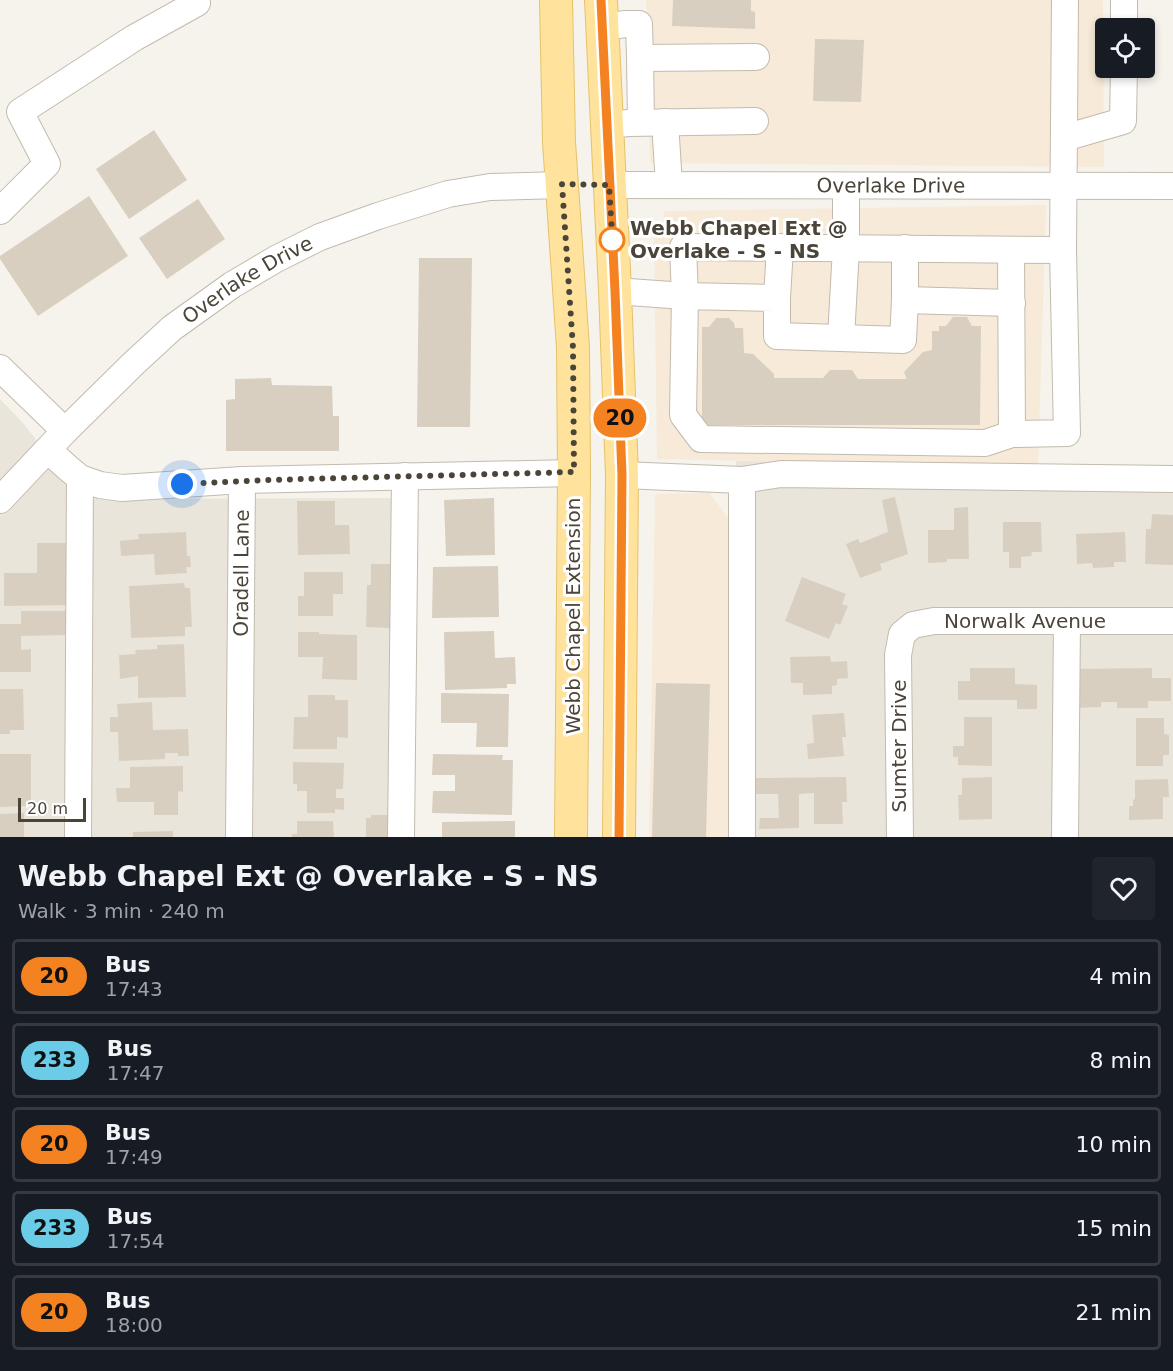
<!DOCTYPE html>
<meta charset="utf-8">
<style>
:root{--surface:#171b24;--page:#20242c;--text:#f1f3f6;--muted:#9ea1a6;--line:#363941}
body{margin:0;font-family:"DejaVu Sans",sans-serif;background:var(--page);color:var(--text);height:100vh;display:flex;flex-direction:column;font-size:22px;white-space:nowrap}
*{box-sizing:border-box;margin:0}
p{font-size:20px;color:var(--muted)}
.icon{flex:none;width:33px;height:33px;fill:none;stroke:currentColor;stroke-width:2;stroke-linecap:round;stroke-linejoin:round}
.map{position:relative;height:837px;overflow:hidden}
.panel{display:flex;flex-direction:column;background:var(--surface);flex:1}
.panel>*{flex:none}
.badge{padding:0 12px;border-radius:20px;font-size:21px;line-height:39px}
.buttons{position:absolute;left:1095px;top:18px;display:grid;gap:12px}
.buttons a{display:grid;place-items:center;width:60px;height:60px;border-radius:6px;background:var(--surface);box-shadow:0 3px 9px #0003;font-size:30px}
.scale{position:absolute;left:18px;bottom:15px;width:68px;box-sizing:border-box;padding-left:6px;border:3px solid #4b4439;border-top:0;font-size:16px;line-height:21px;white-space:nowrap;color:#4b4439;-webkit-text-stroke:4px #fff;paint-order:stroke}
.you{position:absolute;width:30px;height:30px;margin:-15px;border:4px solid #fff;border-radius:50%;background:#1a73e8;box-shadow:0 0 0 9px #1a73e833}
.map>.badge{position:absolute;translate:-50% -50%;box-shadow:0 0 0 3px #fff}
.round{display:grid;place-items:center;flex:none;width:63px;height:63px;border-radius:6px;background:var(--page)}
.headline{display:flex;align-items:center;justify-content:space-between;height:102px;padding:0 18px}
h1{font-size:28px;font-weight:800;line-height:45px}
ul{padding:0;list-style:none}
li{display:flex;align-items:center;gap:18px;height:75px;margin:0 12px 9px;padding:0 6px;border:3px solid var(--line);border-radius:6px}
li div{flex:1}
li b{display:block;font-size:22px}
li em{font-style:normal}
li .badge{min-width:66px;font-weight:700;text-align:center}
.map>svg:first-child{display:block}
</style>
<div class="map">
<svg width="1173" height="837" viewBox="0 0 1173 837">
<rect width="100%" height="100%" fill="#f6f3ec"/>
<g fill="#eae5da">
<path d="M0 399 23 423 83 499 405 498 402 837H0Z"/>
<path d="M736 461 1173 470V837H735Z"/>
</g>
<g fill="#f7ead8">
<path d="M646 0H1103L1104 167 650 163Z"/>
<path d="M1046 205 1038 467 657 459 654 236H663L664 211Z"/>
<path d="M709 493 736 528 735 837H649L655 494Z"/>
</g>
<g fill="#d8cfc1">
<path d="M673 0H751V11L755 12V29L672 26Z"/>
<path d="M815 39 864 40 861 102 813 101Z"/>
<path d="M154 130 187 180 129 219 96 169Z"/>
<path d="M89 196 128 256 38 316 0 259V256Z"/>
<path d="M198 199 225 239 167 279 139 238Z"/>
<path d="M419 258H472L470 427H417Z"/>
<path d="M953 317H967L972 326H981L980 425H702V327H709L716 318H729L734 323 735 328H743L744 353 753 354 774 374V378H823L830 370H852L858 379H907L904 372 923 352 932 350V331H939V326H946Z"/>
<path d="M271 378 272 385 332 386 333 416H339V451H226V400L235 399V379Z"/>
<path d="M895 497 908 554 880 564 882 570 860 578 846 544 858 539 860 543 888 532 882 500Z"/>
<path d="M494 498 495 555 446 556 444 500Z"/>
<path d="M297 501H335V525H349L350 554 298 555Z"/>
<path d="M968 507 969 559H947V562L928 563V530H954V508Z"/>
<path d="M1152 514 1173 515V565L1145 564 1146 529H1151Z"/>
<path d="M1003 522H1041L1042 552H1032L1031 556 1021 557V568H1009V552H1003Z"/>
<path d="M186 532 187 556H190L191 567H186L187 573 155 575 154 554 121 556 120 541 139 539 138 534Z"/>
<path d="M1125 532 1126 562H1114V567L1093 568 1092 563 1077 564 1076 534Z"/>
<path d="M37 543H74L73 605 4 606V573H37Z"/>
<path d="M371 564H391L390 628 366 627 367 585H371Z"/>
<path d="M498 566 499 617 432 618 433 567Z"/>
<path d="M304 572H343V594H333V616H298V596H304Z"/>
<path d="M802 577 846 594 842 604 848 606 840 625 836 623 829 639 785 621Z"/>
<path d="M184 583 185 588H190L192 627H185V636L131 638 129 586Z"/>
<path d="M21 611H70V635L21 636V650L31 649V672H0V624H21Z"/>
<path d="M494 631 495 658 515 657 516 684H507V688L445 690 444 632Z"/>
<path d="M298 632H319V634L357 635V680L322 679 323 657H298Z"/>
<path d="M184 644 186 697 138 698V676L120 679 119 655 136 654 135 650 157 649V645Z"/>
<path d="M830 656 831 662 847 661 848 678 837 679V685L832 686V694L803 695V683H791L790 657Z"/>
<path d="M970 668H1015V684L1037 685V709H1017V700H958V681H970Z"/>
<path d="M1152 668V678H1171V701H1148V708H1117V702H1101V707L1075 708V669Z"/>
<path d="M656 683 710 684 706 837H652Z"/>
<path d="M0 689H23L24 730H10V734H0Z"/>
<path d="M441 693 509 694 508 747H476L477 723H441Z"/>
<path d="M308 695H335V700H348V738L337 737V749H293L294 717H308Z"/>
<path d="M152 702 153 730 188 729 189 756H178V753H165V759L119 761 118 732H110V717H118L117 704Z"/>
<path d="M844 713 846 737H842L844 756 808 759 807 744 814 743 812 715Z"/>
<path d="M964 717H992V766L958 765V757H953V746H964Z"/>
<path d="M1136 718H1164V734L1169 735V755H1163V766H1136Z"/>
<path d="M0 754H31V806L0 807Z"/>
<path d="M433 754 503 755 502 760H513L512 815 432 813 433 791H455V775H432Z"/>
<path d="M293 762 344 763 343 789H336V798H344V810L335 809V813H307V791H297V784H293Z"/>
<path d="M183 766V792L178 791V815H154V802H117L116 788H130V767Z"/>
<path d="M846 777 847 802H842L843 824H814V793L799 794V828L759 829 760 818H779L778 794H756V778Z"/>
<path d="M992 777V819L959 820 958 795H962V778Z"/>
<path d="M1168 779 1169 797H1163V819L1129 820V806H1133V800L1135 799V780Z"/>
<path d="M24 813V837H0V814Z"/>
<path d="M371 815H393V837H366V818H371Z"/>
<path d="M297 821H333L334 837H292V834H297Z"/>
<path d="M515 821V837H442V822Z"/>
<path d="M173 831V837H133V832Z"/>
</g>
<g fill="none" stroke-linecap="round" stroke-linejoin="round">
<defs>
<g id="minor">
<path d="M602 27 626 24H639L640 58 756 57"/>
<path d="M1124 28V0"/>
<path d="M640 58 641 122"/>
<path d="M665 122 669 185"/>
<path d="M606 125 629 123 755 121"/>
<path d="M1064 138 1123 121 1124 68"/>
<path id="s1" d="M609 185 1173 186"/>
<path d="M0 211 47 164 20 112 134 38 197 3"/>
<path d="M905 248V300L903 340 777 336V298L685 296 683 415 701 439 985 443 1012 434 1067 433 1063 250"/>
<path d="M1011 250 1012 434"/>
<path d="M615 291 685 296 683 247 1063 250 1065 0"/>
<path d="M777 298 780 247"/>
<path d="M905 300 1012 303"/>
<path d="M841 338 846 248V186"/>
<path d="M0 368 65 431"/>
<path d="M48 450 68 468 80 478 100 485 122 488 242 480 574 473"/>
<path d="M622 475 742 480V837"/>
<path d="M742 480 781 474 1173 479"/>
<path id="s2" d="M0 500 65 431 133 364 172 328 232 285 276 259 320 237 378 216 448 194 490 187 562 185"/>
<path d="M78 837 80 478"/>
<path id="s3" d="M239 837 242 480"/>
<path d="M401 837 405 476"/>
<path id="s4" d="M900 837 898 655 902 634 913 625 934 621H1173"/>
<path d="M1065 837 1067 621"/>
</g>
<g id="major">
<path d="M556 0 559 142 573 348 574 473 571 837"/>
<path d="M601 0 615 291 622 475 619 837"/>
</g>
</defs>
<use href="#minor" stroke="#c2bbae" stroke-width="28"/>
<use href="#major" stroke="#e6c16a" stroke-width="34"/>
<use href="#minor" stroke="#fff" stroke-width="26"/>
<use href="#major" stroke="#ffe39c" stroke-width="32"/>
</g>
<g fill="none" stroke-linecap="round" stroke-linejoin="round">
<defs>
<path id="line" d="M601 0 615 291 622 475 619 837"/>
</defs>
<use href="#line" stroke="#fff" stroke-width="14"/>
<use href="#line" stroke="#f58220" stroke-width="9"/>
<path stroke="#4b4439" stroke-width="6" stroke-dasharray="0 10.8" d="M182 484 266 480 574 472 573 348 562 184 609 185 613 249 612 240"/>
</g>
<circle fill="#fff" stroke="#f58220" stroke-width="3" cx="612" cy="240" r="12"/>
<g text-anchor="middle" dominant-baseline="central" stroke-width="6" stroke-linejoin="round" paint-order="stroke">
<g font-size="20" fill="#4b4439" stroke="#fff">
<text stroke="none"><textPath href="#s1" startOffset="282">Overlake Drive</textPath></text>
<text stroke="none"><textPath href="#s2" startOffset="333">Overlake Drive</textPath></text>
<text stroke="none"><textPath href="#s3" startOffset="264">Oradell Lane</textPath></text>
<text transform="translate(573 616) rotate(-90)">Webb Chapel Extension</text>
<text stroke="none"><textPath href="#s4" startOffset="330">Norwalk Avenue</textPath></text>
<text transform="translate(899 746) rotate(-90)">Sumter Drive</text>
</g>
<g font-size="20" font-weight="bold" fill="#4b4439" stroke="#fff" text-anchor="start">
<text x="630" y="228">Webb Chapel Ext @<tspan x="630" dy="23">Overlake - S - NS</tspan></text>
</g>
</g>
</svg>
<div class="buttons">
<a><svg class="icon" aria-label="locate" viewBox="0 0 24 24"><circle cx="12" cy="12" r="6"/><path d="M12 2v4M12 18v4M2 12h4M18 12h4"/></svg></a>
</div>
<div class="scale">20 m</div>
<div class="you" style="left:182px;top:484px"></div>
<b class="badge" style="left:620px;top:418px;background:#f58220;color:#111">20</b>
</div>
<section class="panel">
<div class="headline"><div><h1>Webb Chapel Ext @ Overlake - S - NS</h1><p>Walk · 3 min · 240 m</p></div><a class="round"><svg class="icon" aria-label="heart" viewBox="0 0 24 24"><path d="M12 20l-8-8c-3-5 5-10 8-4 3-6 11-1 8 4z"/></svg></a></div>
<ul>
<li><span class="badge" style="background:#f58220;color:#111">20</span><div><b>Bus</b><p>17:43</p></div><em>4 min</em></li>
<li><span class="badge" style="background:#6bcce7;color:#111">233</span><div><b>Bus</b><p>17:47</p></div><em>8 min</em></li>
<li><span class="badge" style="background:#f58220;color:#111">20</span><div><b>Bus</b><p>17:49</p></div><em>10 min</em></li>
<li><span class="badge" style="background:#6bcce7;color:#111">233</span><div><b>Bus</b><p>17:54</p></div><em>15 min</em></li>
<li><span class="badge" style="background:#f58220;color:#111">20</span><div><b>Bus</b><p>18:00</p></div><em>21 min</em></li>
</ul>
</section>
